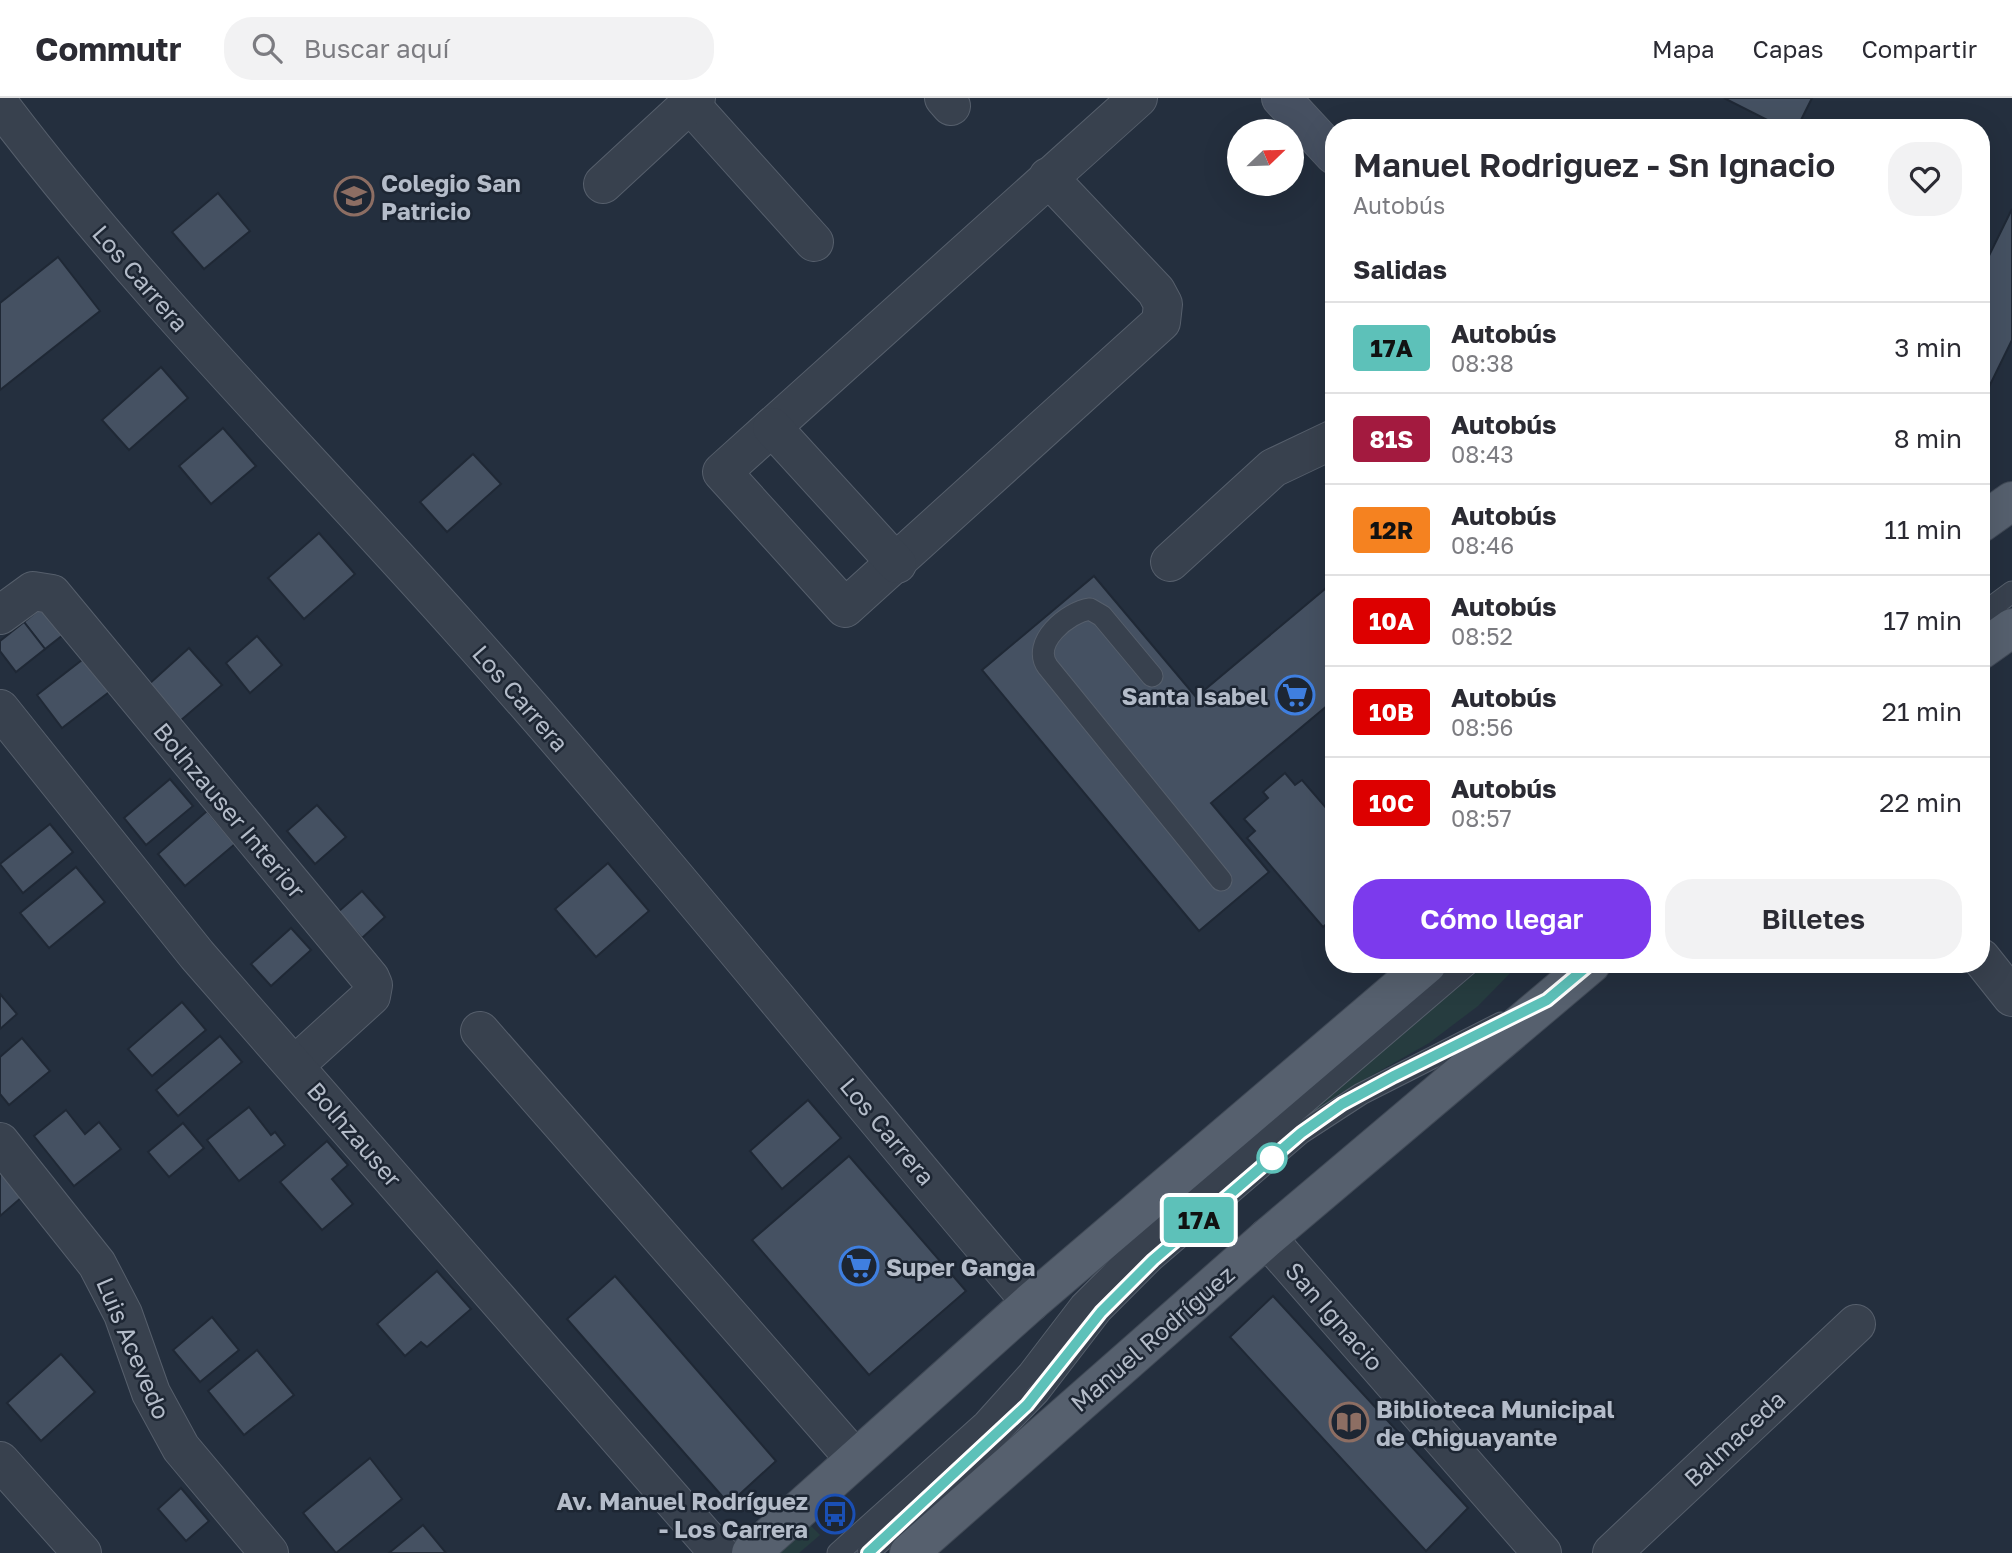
<!DOCTYPE html>
<html lang="es">
<meta charset="utf-8">
<style>
:root{--surface:#fff;--page:#f2f2f3;--text:#2b2b33;--muted:#7c7c81;--line:#e1e1e2;--accent:#7c3aed}
body{margin:0;font-family:"Golos Text",sans-serif;background:var(--page);color:var(--text);height:100vh;display:flex;flex-direction:column;font-size:26px;white-space:nowrap}
*{box-sizing:border-box;margin:0}
p{font-size:23px;color:var(--muted)}
.icon{flex:none;width:38px;height:38px;fill:none;stroke:currentColor;stroke-width:2;stroke-linecap:round;stroke-linejoin:round}
.map{position:relative;flex:1;overflow:hidden}
.sheet{position:absolute;left:1325px;top:21px;width:665px;height:854px;display:flex;flex-direction:column;background:var(--surface);border-radius:28px;box-shadow:0 7px 28px #0002}
.sheet>*{flex:none}
.badge{padding:0 14px;border-radius:5px;font-size:24px;line-height:46px}
.needle{width:46px;rotate:67deg}
.tools{position:absolute;left:1227px;top:21px;display:grid;gap:14px}
.tools a{display:grid;place-items:center;width:77px;height:77px;border-radius:50%;background:var(--surface);box-shadow:0 7px 28px #0002;font-size:35px}
.map>.badge{position:absolute;translate:-50% -50%;box-shadow:0 0 0 4px #fff}
h2{padding:0 28px;font-size:26px;line-height:63px}
.round{display:grid;place-items:center;flex:none;width:74px;height:74px;border-radius:28px;background:var(--page)}
.head{display:flex;align-items:center;justify-content:space-between;height:119px;padding:0 28px}
h1{font-size:33px;font-weight:600;line-height:52px}
.action{display:flex;gap:14px;margin-top:auto;padding:14px 28px}
.action a{flex:1;height:80px;border-radius:28px;background:var(--accent);color:#fff;font-size:28px;font-weight:600;line-height:80px;text-align:center}
.action a+a{background:var(--page);color:var(--text)}
ul{padding:0;list-style:none}
li{display:flex;align-items:center;gap:21px;height:91px;padding:0 28px;border-top:2px solid var(--line)}
li div{flex:1}
li b{display:block;font-size:26px}
li em{font-style:normal}
li .badge{min-width:77px;font-weight:700;text-align:center}
header{display:flex;align-items:center;gap:42px;box-sizing:border-box;height:98px;padding:0 35px;background:var(--surface);border-bottom:2px solid var(--line)}
header strong{font-size:33px}
nav{display:flex;gap:38px;margin-inline-start:auto;font-size:24px}
.search{width:490px;height:63px;background:var(--page);display:flex;align-items:center;gap:18px;box-sizing:border-box;padding:0 24px;border-radius:28px;color:var(--muted);font-size:26px}
.map>svg:first-child{display:block}
</style>
<header>
<strong>Commutr</strong>
<div class="search"><svg class="icon" aria-label="search" viewBox="0 0 24 24"><circle cx="10" cy="10" r="6"/><path d="M15 15l6 6"/></svg>Buscar aquí</div>
<nav><a>Mapa</a><a>Capas</a><a>Compartir</a></nav>
</header>
<div class="map">
<svg width="2012" height="1455" viewBox="0 0 2012 1455">
<rect width="100%" height="100%" fill="#242f3e"/>
<g fill="#263c3f">
<path d="M1486 866H1519L1478 908 1429 945 1339 996 1289 1032Z"/>
<path d="M809 1426 820 1437 799 1455H777Z"/>
</g>
<g fill="#455162" stroke="#1f2835" stroke-width="2">
<path d="M1724 0H1812L1797 30H1783Z"/>
<path d="M218 95 250 133 204 171 172 134Z"/>
<path d="M2012 111V242L1986 295 1981 292V174Z"/>
<path d="M58 159 100 213 0 292V205Z"/>
<path d="M161 269 188 300 129 352 102 322Z"/>
<path d="M223 330 256 368 211 406 179 368Z"/>
<path d="M473 356 501 386 447 434 420 404Z"/>
<path d="M319 435 355 476 304 521 268 480Z"/>
<path d="M1094 478 1196 599 1325 491 1334 501V602L1211 705 1269 774 1199 833 982 572Z"/>
<path d="M46 506 68 533 45 551 24 524Z"/>
<path d="M24 524 45 551 16 574 0 553V543Z"/>
<path d="M257 538 282 567 250 595 226 565Z"/>
<path d="M189 550 222 587 180 623 148 587Z"/>
<path d="M91 555 117 588 62 630 37 597Z"/>
<path d="M1285 675 1295 687 1302 682 1334 719V825L1331 822 1323 829 1247 740 1255 733 1244 721 1268 700 1263 694Z"/>
<path d="M170 681 193 708 146 747 124 720Z"/>
<path d="M317 707 346 739 315 766 287 733Z"/>
<path d="M207 713 235 746 185 788 158 756Z"/>
<path d="M50 726 73 754 23 795 0 766Z"/>
<path d="M608 765 649 813 596 859 555 811Z"/>
<path d="M76 769 105 804 49 850 20 815Z"/>
<path d="M362 793 385 819 362 840 338 814Z"/>
<path d="M291 830 311 852 271 888 251 866Z"/>
<path d="M0 896 17 916 0 931Z"/>
<path d="M182 904 206 932 152 978 128 951Z"/>
<path d="M220 938 242 964 178 1018 156 992Z"/>
<path d="M22 940 50 973 9 1007 0 996V959Z"/>
<path d="M808 1002 841 1040 782 1091 750 1053Z"/>
<path d="M249 1009 271 1037 275 1034 285 1047 239 1083 207 1042Z"/>
<path d="M66 1012 85 1036 99 1024 121 1051 74 1088 34 1038Z"/>
<path d="M183 1025 204 1050 169 1079 148 1054Z"/>
<path d="M327 1043 348 1067 332 1081 353 1106 322 1132 280 1084Z"/>
<path d="M849 1058 966 1193 869 1277 752 1142Z"/>
<path d="M0 1073 22 1099 0 1118Z"/>
<path d="M437 1173 471 1211 427 1249 421 1244 405 1258 377 1226Z"/>
<path d="M615 1178 776 1363 729 1406 567 1221Z"/>
<path d="M1273 1198 1468 1410 1426 1453 1230 1239Z"/>
<path d="M212 1219 239 1252 200 1284 173 1252Z"/>
<path d="M257 1252 294 1297 244 1337 208 1293Z"/>
<path d="M61 1256 95 1294 41 1343 7 1305Z"/>
<path d="M370 1360 402 1401 336 1455 303 1415Z"/>
<path d="M181 1390 209 1423 186 1443 158 1411Z"/>
<path d="M423 1427 446 1455H389Z"/>
</g>
<g fill="none" stroke-linecap="round" stroke-linejoin="round">
<defs>
<g id="lane">
<path d="M1981 517 2012 494"/>
<path d="M1152 578 1102 518 1090 511C1068 514 1030 545 1048 569L1221 782"/>
<path d="M838 1455 984 1324 1029 1274 1081 1206 1143 1144 1468 866"/>
<path d="M868 1455 993 1342 1038 1296 1101 1214 1153 1162 1301 1035 1361 996 1501 925"/>
</g>
<g id="street">
<path d="M944 0 951 8"/>
<path d="M690 6 814 144"/>
<path d="M0 7C141 193 306 357 461 531 657 750 840 981 1031 1204"/>
<path d="M1048 79 1156 193 1163 206 1161 224 845 510 722 374 1138 0"/>
<path d="M603 86 696 0"/>
<path d="M772 329 897 466"/>
<path d="M1170 464 1273 370 1334 341"/>
<path d="M0 517 33 493 52 496 370 880 373 887 371 898 295 967"/>
<path d="M0 611 197 857 719 1455"/>
<path d="M1981 860 2012 899"/>
<path d="M480 933 855 1361"/>
<path d="M0 1044 97 1166 123 1216 151 1295 181 1350 269 1455"/>
<path d="M1267 1140 1542 1455"/>
<path d="M0 1363 82 1455"/>
<path d="M1612 1455 1856 1226"/>
</g>
<path id="secondary" d="M1281 0 1334 57"/>
<g id="primary">
<path d="M1981 425 2012 403"/>
<path d="M1981 552 2012 530"/>
<path d="M751 1455 1031 1204 1427 866"/>
<path d="M909 1455 1267 1140 1591 866"/>
</g>
</defs>
<use href="#lane" stroke="#565f6c" stroke-width="23"/>
<use href="#street" stroke="#565f6c" stroke-width="40"/>
<use href="#secondary" stroke="#565f6c" stroke-width="40"/>
<use href="#primary" stroke="#414a57" stroke-width="40"/>
<use href="#lane" stroke="#38414e" stroke-width="21"/>
<use href="#street" stroke="#38414e" stroke-width="38"/>
<use href="#secondary" stroke="#465061" stroke-width="38"/>
<use href="#primary" stroke="#56606e" stroke-width="38"/>
</g>
<g fill="none" stroke-linecap="round" stroke-linejoin="round">
<defs>
<path id="line" d="M868 1455 1027 1307 1101 1214 1153 1162 1301 1035 1342 1006 1394 978 1547 902 1590 866"/>
</defs>
<use href="#line" stroke="#fff" stroke-width="16"/>
<use href="#line" stroke="#5dc1b9" stroke-width="10"/>
</g>
<defs>
<symbol id="school-ring" viewBox="-11 -11 22 22"><circle r="9.5" fill="#1d2633" stroke="#8d6e63" stroke-width="1.5"/><path d="M0-5L7-2L0 1L-7-2ZM-4 1L0 2.5L4 1V4Q0 6-4 4Z" fill="#8d6e63"/></symbol>
<symbol id="supermarket-ring" viewBox="-11 -11 22 22"><circle r="9.5" fill="#1d2633" stroke="#3f7fe0" stroke-width="1.5"/><path d="M-6-5.5h2.5l.6 2H6L4.5 2H-2.5L-4.4-4H-6ZM-1.5 3.2a1.3 1.3 0 1 0 .1 0ZM3 3.2a1.3 1.3 0 1 0 .1 0Z" fill="#3f7fe0"/></symbol>
<symbol id="library-ring" viewBox="-11 -11 22 22"><circle r="9.5" fill="#1d2633" stroke="#8d6e63" stroke-width="1.5"/><path d="M-6-4Q-3-5.5-.7-3.5V5Q-3 3-6 4ZM6-4Q3-5.5 .7-3.5V5Q3 3 6 4Z" fill="#8d6e63"/></symbol>
<symbol id="bus-ring" viewBox="-11 -11 22 22"><circle r="9.5" fill="#1d2633" stroke="#1a4fb4" stroke-width="1.5"/><path d="M-5-6H5V4H4V6H2V4H-2V6H-4V4H-5ZM-3.5-4V0h7V-4ZM-3.5 1.2v1.5H-2V1.2ZM2 1.2v1.5H3.5V1.2Z" fill="#1a4fb4"/></symbol>
</defs>
<g fill-rule="evenodd">
<use href="#school-ring" x="332" y="76" width="44" height="44"/>
<use href="#supermarket-ring" x="1273" y="575" width="44" height="44"/>
<use href="#supermarket-ring" x="837" y="1146" width="44" height="44"/>
<use href="#library-ring" x="1327" y="1302" width="44" height="44"/>
<use href="#bus-ring" x="813" y="1394" width="44" height="44"/>
</g>
<circle fill="#fff" stroke="#5dc1b9" stroke-width="3.5" cx="1272" cy="1060" r="14"/>
<g text-anchor="middle" dominant-baseline="central" stroke-width="5" stroke-linejoin="round" paint-order="stroke">
<g font-size="24" font-weight="bold" fill="#b4bcc9" stroke="#1d2633" text-anchor="start">
<text x="381" y="84">Colegio San<tspan x="381" dy="28">Patricio</tspan></text>
<text x="1268" y="597" text-anchor="end">Santa Isabel</text>
<text x="886" y="1168">Super Ganga</text>
<text x="1376" y="1310">Biblioteca Municipal<tspan x="1376" dy="28">de Chiguayante</tspan></text>
<text x="808" y="1402" text-anchor="end">Av. Manuel Rodríguez<tspan x="808" dy="28">- Los Carrera</tspan></text>
</g>
<g font-size="24" fill="#b4bcc9" stroke="#1d2633">
<text transform="translate(141 180) rotate(49)">Los Carrera</text>
<text transform="translate(521 600) rotate(49)">Los Carrera</text>
<text transform="translate(230 712) rotate(50)">Bolhzauser Interior</text>
<text transform="translate(888 1033) rotate(50)">Los Carrera</text>
<text transform="translate(355 1036) rotate(49)">Bolhzauser</text>
<text transform="translate(1335 1218) rotate(49)">San Ignacio</text>
<text transform="translate(1152 1240) rotate(-41)">Manuel Rodríguez</text>
<text transform="translate(134 1250) rotate(67)">Luis Acevedo</text>
<text transform="translate(1734 1340) rotate(-43)">Balmaceda</text>
</g>
</g>
</svg>
<div class="tools">
<a><svg class="needle" viewBox="-14 -14 28 28"><path d="M0-13l5 13h-10z" fill="#e53935"/><path d="M0 13l5-13h-10z" fill="#7c7c81"/></svg></a>
</div>
<b class="badge" style="left:1199px;top:1122px;background:#5dc1b9;color:#111">17A</b>
<section class="sheet">
<div class="head"><div><h1>Manuel Rodriguez - Sn Ignacio</h1><p>Autobús</p></div><a class="round"><svg class="icon" aria-label="heart" viewBox="0 0 24 24"><path d="M12 20l-8-8c-3-5 5-10 8-4 3-6 11-1 8 4z"/></svg></a></div>
<h2>Salidas</h2>
<ul>
<li><span class="badge" style="background:#5dc1b9;color:#111">17A</span><div><b>Autobús</b><p>08:38</p></div><em>3 min</em></li>
<li><span class="badge" style="background:#a31a3f;color:#fff">81S</span><div><b>Autobús</b><p>08:43</p></div><em>8 min</em></li>
<li><span class="badge" style="background:#f58220;color:#111">12R</span><div><b>Autobús</b><p>08:46</p></div><em>11 min</em></li>
<li><span class="badge" style="background:#d00;color:#fff">10A</span><div><b>Autobús</b><p>08:52</p></div><em>17 min</em></li>
<li><span class="badge" style="background:#d00;color:#fff">10B</span><div><b>Autobús</b><p>08:56</p></div><em>21 min</em></li>
<li><span class="badge" style="background:#d00;color:#fff">10C</span><div><b>Autobús</b><p>08:57</p></div><em>22 min</em></li>
</ul>
<div class="action"><a>Cómo llegar</a><a>Billetes</a></div>
</section>
</div>
